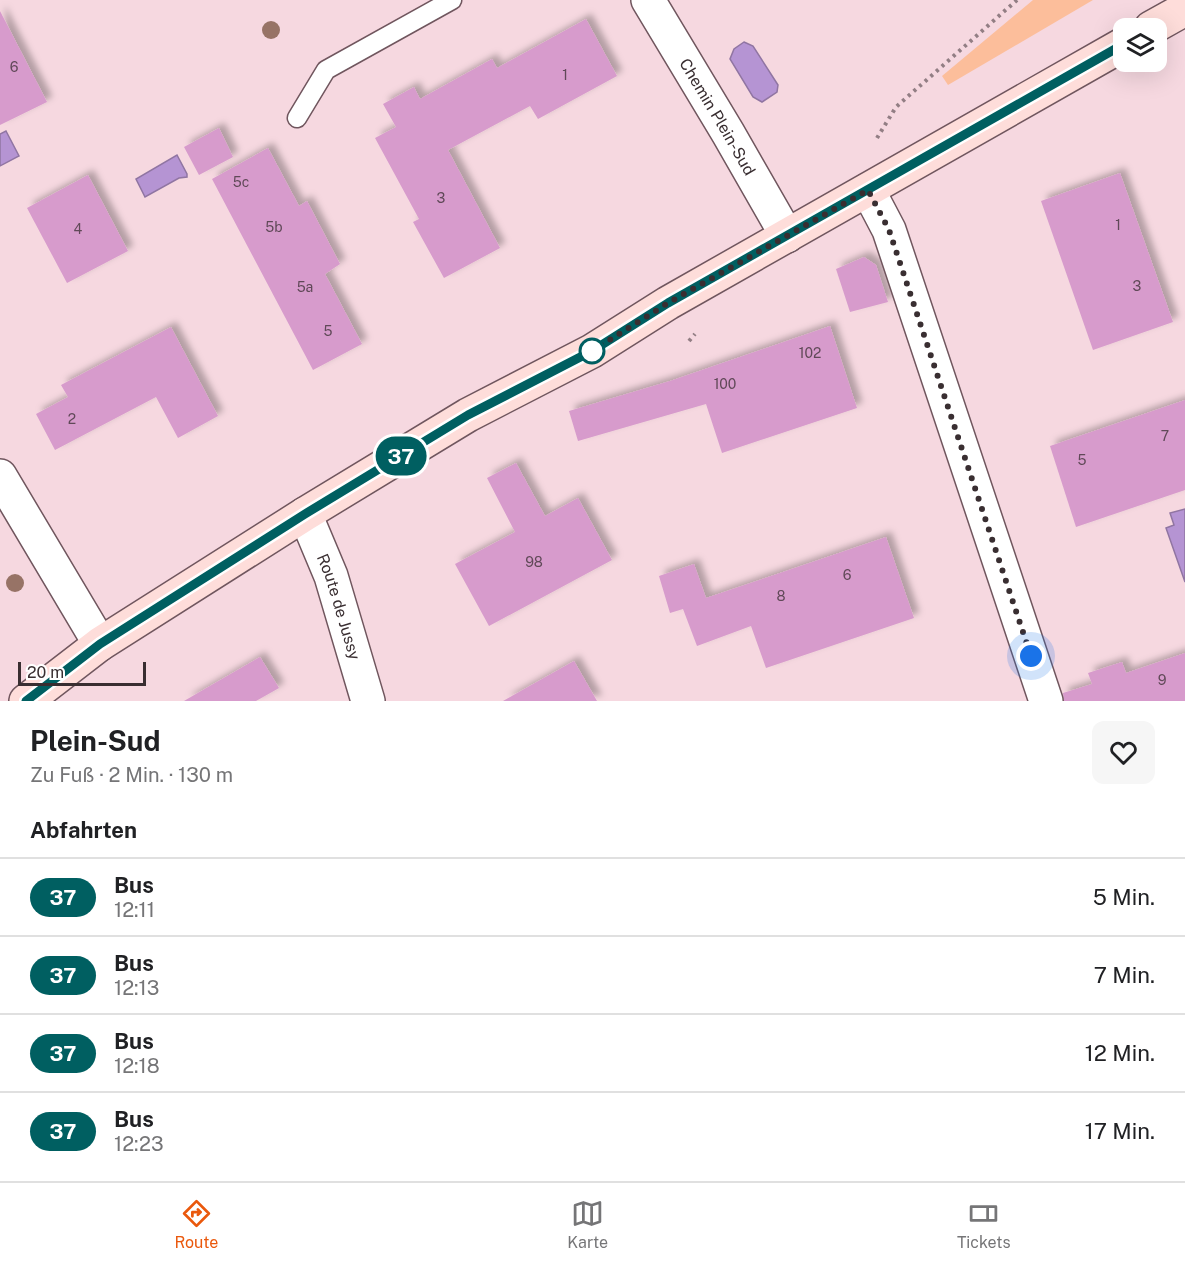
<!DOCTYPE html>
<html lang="de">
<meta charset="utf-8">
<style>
:root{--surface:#fff;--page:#f6f6f6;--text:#202124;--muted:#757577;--line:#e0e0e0;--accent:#ea580c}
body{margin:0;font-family:"Public Sans",sans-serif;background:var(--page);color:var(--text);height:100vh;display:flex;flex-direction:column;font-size:22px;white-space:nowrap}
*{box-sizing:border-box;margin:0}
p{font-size:20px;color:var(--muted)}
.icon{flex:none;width:33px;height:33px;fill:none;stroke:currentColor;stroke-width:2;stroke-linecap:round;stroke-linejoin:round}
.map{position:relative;height:701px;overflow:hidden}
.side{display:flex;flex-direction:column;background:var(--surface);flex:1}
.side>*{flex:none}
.badge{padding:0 12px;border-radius:20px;font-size:21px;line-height:39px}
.controls{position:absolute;left:1113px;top:18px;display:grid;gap:12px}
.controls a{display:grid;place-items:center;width:54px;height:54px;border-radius:12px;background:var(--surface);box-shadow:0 6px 24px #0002;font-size:30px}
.scale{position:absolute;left:18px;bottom:15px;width:128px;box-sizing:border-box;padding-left:6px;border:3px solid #392e31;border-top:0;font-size:16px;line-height:21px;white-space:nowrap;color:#392e31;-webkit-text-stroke:4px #fff;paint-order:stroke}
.you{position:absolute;width:30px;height:30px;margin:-15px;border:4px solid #fff;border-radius:50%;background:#1a73e8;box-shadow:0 0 0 9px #1a73e833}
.map>.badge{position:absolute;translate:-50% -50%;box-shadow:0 0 0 3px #fff}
h2{padding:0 30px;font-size:22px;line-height:54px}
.round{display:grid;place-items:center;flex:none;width:63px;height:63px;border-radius:12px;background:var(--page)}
.head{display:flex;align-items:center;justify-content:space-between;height:102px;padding:0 30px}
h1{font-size:28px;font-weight:700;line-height:45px}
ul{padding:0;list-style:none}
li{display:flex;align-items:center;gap:18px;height:78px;padding:0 30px;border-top:2px solid var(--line)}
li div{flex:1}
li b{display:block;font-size:22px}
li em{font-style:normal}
li .badge{min-width:66px;font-weight:700;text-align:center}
.tab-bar{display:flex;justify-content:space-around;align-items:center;height:84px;border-top:2px solid var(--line);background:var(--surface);font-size:16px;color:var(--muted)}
.tab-bar a{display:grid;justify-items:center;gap:3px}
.tab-bar .active{color:var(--accent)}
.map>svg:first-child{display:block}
</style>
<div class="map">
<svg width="1185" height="701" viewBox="0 0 1185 701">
<defs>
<filter id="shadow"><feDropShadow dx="5.5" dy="-5.5" stdDeviation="3" flood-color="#0004"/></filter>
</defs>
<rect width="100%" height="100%" fill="#f6d8e0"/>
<path fill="#fcbe9b" d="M1033 0H1093L948 85 942 76Z"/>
<g fill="#b594d3" stroke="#9075a2" stroke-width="1.5">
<path d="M744 42 753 46 778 85 777 92 762 102 753 97 730 59 734 49Z"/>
<path d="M6 131 19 156 0 166V134Z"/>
<path d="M177 155 187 174V177L179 178 145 197 136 179Z"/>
<path d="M1185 509V582L1166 528 1174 525 1170 513Z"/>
</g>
<g fill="#d79bcc" filter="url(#shadow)">
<path d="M0 11 47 102 0 125Z"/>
<path d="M586 19 617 76 538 119 530 106 448 150 500 248 444 278 413 222 419 219 375 138 396 127 383 104 414 87 420 99 492 59 497 68Z"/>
<path d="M219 128 233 157 199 175 184 147Z"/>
<path d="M268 148 299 206 307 201 340 264 325 274 362 344 313 370 212 179Z"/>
<path d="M1120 173 1173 322 1093 350 1041 201Z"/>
<path d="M88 175 128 251 67 283 27 208Z"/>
<path d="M864 257 876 265 888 302 850 312 836 269Z"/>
<path d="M830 326 857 408 722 453 706 404 578 441 569 411 670 381Z"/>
<path d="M171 327 218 416 178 438 156 397 55 450 36 414 68 397 61 385Z"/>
<path d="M1185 400V490L1076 527 1050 446Z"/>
<path d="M516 463 545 516 578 498 612 560 489 626 455 564 515 532 487 478Z"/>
<path d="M886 537 914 618 766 668 751 626 697 646 683 609 670 613 659 576 694 564 706 598Z"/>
<path d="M1185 653V701H1064L1063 693 1092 684 1088 673 1122 662 1126 673Z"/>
<path d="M260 657 279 688 256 701H184Z"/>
<path d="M574 661 597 701H503Z"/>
</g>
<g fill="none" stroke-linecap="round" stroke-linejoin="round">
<defs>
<path id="lane" d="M297 118 326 70 452 0"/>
<g id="street">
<path id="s1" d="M648 0 728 133 787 236"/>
<path d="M868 190 889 230 1046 701"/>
<path d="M0 476 100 644"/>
<path id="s2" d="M305 514 331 576 368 701"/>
</g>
<g id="secondary">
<path d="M1151 28 1185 9"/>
<path d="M26 701 100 644 305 514 468 415 592 351 668 303 1124 44"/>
</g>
</defs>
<use href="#lane" stroke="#70565e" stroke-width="21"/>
<use href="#street" stroke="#70565e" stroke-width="36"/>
<use href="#secondary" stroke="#70565e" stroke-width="36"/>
<g stroke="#927e84" stroke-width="4" stroke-dasharray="3 4.5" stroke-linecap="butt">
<path d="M877 138 896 107 1017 0"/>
<path d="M689 341 695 334"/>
</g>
<use href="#lane" stroke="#fff" stroke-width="18"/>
<use href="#street" stroke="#fff" stroke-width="33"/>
<use href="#secondary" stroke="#feddda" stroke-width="33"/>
</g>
<g fill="#977366">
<circle cx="271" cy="30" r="9"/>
<circle cx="15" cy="583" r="9"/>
</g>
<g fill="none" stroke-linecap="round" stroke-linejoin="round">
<defs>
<path id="line" d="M26 701 100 644 305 514 468 415 592 351 668 303 1124 44"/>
</defs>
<use href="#line" stroke="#fff" stroke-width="14"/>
<use href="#line" stroke="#005f61" stroke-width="9"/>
<path stroke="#392e31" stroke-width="6" stroke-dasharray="0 10.8" d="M592 351 668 303 868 190 889 230 1031 656"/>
</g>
<circle fill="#fff" stroke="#005f61" stroke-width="3" cx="592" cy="351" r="12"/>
<g text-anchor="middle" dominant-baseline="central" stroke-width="6" stroke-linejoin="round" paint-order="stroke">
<g font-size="14" fill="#604958">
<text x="14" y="67">6</text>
<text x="565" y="75">1</text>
<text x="241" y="182">5c</text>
<text x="441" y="198">3</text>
<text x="1118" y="225">1</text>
<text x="274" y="227">5b</text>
<text x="78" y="229">4</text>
<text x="1137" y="286">3</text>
<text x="305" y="287">5a</text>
<text x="328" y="331">5</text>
<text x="810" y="353">102</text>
<text x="725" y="384">100</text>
<text x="72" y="419">2</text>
<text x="1165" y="436">7</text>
<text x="1082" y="460">5</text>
<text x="534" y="562">98</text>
<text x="847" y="575">6</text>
<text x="781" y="596">8</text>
<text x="1162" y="680">9</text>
</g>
<g font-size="16" fill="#392e31" stroke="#fff">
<text stroke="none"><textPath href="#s1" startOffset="136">Chemin Plein-Sud</textPath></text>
<text stroke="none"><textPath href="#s2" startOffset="99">Route de Jussy</textPath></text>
</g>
</g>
</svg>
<div class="controls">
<a><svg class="icon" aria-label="layers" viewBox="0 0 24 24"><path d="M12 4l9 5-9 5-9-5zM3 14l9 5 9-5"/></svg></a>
</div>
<div class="scale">20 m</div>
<div class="you" style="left:1031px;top:656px"></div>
<b class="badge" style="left:401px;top:456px;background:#005f61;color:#fff">37</b>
</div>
<section class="side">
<div class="head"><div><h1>Plein-Sud</h1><p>Zu Fuß · 2 Min. · 130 m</p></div><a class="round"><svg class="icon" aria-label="heart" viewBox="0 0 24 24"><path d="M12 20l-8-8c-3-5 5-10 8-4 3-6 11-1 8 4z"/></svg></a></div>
<h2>Abfahrten</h2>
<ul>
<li><span class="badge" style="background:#005f61;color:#fff">37</span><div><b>Bus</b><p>12:11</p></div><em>5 Min.</em></li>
<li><span class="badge" style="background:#005f61;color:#fff">37</span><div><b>Bus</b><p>12:13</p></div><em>7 Min.</em></li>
<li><span class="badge" style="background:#005f61;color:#fff">37</span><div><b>Bus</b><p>12:18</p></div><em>12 Min.</em></li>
<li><span class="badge" style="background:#005f61;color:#fff">37</span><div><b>Bus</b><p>12:23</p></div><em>17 Min.</em></li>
</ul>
</section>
<nav class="tab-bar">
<a class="active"><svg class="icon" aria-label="directions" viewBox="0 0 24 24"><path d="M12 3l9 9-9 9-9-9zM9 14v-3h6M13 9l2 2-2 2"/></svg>Route</a>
<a><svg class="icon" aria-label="map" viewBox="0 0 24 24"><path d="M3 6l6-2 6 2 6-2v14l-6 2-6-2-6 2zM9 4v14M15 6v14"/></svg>Karte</a>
<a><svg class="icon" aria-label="tickets" viewBox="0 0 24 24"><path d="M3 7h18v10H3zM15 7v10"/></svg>Tickets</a>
</nav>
